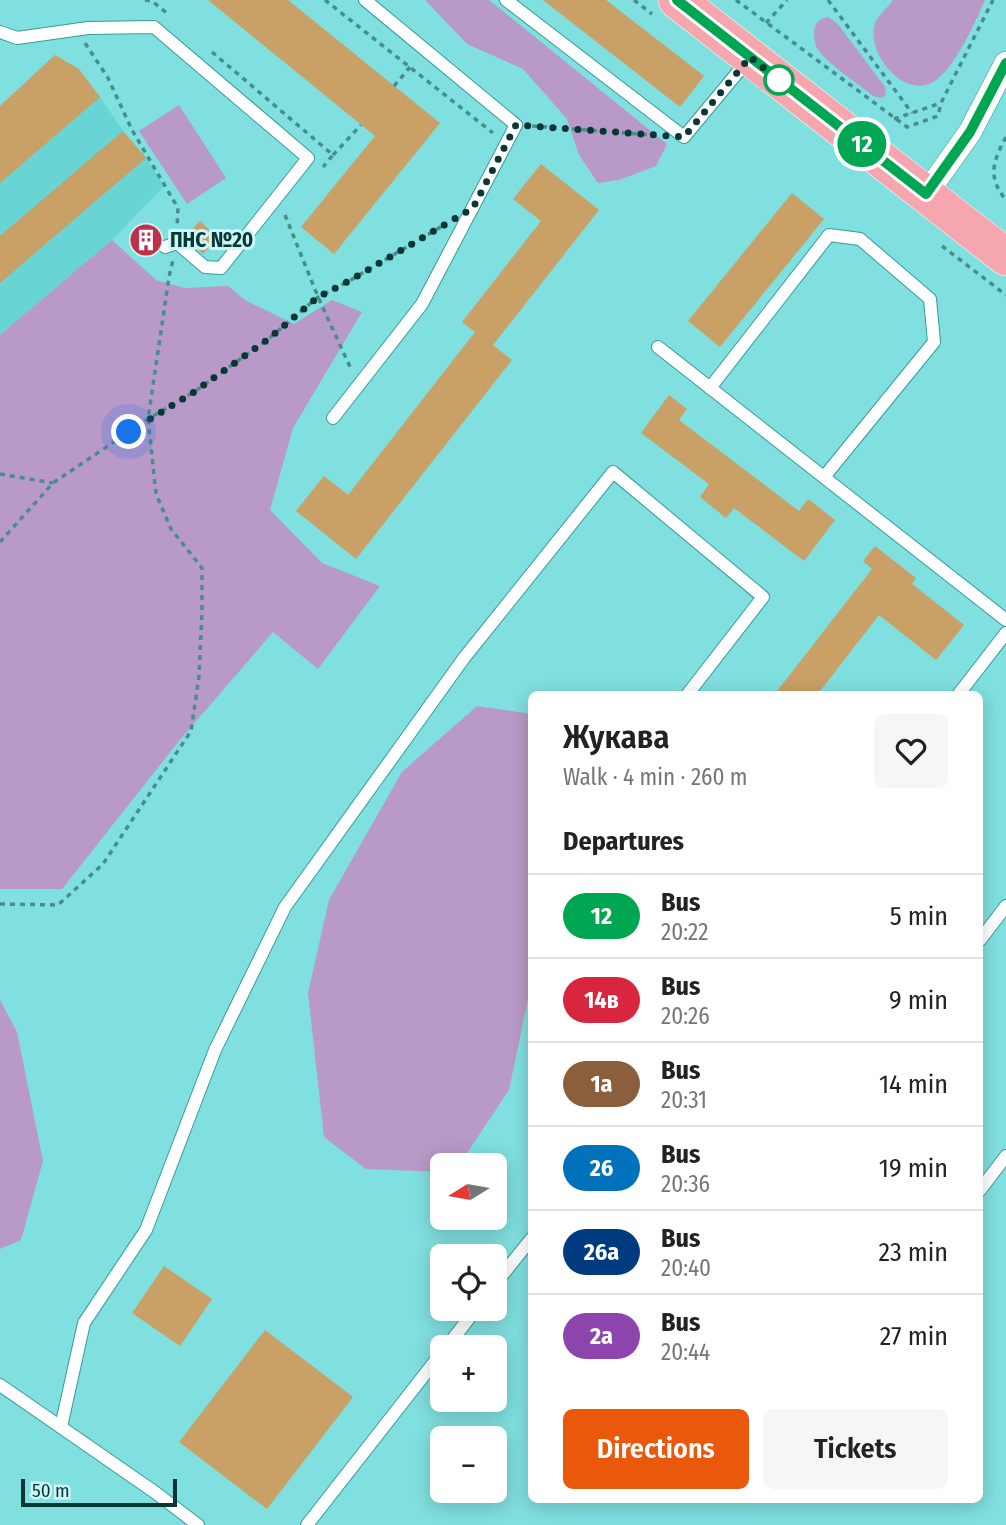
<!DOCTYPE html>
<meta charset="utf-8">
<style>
:root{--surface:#fff;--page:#f6f6f6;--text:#222;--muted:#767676;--line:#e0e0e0;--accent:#ea580c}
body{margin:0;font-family:"Fira Sans Condensed",sans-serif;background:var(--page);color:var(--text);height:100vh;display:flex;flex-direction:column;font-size:26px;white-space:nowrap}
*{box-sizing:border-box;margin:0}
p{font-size:23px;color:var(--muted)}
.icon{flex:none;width:38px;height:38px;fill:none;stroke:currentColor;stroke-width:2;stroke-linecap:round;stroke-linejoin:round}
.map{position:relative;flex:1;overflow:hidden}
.details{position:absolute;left:528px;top:691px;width:455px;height:812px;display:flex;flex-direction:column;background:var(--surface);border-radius:10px;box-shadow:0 4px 18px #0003}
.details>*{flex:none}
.badge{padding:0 14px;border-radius:23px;font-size:24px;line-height:46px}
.needle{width:46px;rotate:259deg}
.tools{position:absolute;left:430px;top:1153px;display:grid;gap:14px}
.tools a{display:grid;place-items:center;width:77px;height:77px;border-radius:10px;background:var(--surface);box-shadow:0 4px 18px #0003;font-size:35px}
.scale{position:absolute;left:21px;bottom:18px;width:156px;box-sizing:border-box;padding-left:7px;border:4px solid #0b3636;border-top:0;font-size:19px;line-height:24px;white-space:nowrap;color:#0b3636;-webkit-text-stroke:5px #cbf7f6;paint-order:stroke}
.you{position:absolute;width:35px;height:35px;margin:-18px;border:5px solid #fff;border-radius:50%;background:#1a73e8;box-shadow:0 0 0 10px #1a73e833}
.map>.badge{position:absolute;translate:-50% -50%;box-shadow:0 0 0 4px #fff}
h2{padding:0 35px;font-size:26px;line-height:63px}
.round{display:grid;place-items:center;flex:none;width:74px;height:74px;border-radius:10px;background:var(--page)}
.head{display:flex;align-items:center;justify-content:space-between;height:119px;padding:0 35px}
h1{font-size:33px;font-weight:600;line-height:52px}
.action{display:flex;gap:14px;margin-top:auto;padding:14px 35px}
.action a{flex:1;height:80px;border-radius:10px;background:var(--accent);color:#fff;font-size:28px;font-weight:600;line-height:80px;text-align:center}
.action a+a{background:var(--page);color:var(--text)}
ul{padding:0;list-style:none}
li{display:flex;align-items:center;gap:21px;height:84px;padding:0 35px;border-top:2px solid var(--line)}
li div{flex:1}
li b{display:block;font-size:26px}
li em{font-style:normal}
li .badge{min-width:77px;font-weight:700;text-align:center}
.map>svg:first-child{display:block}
</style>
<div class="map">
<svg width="1006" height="1525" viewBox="0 0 1006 1525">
<rect width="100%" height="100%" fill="#80dfdf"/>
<path fill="#68d4d4" d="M55 55 100 97 123 131 146 158 164 186 112 240 0 335V106Z"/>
<g fill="#b999c7">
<path d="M425 0H489L667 144 656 166 619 180 598 183 579 155 567 119 523 69 467 44Z"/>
<path d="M893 0H985C976 21 951 77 929 84 899 95 864 49 876 21 880 14 888 7 893 0Z"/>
<path d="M828 17 837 23 885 87 886 95C882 99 879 98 873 96 861 86 824 61 817 48 815 44 814 37 814 32 815 23 819 19 828 17Z"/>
<path d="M179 105 226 178 187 204 139 131Z"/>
<path d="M112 240 156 280 185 288 228 286 245 300 294 324 332 300 362 312 293 428 270 510 322 563 380 586 318 669 273 632 179 741 62 889H0V335Z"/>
<path d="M477 706 532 714V980L509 1090 459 1165 443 1166V1172L366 1169 324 1137 308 993 329 900 402 772Z"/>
<path d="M0 1000 17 1032 43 1161 21 1240 0 1249Z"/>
</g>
<g fill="#c9a065">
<path d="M208 0H288L440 123 334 254 301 227 375 136Z"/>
<path d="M543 0H606L704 76 680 107Z"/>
<path d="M55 55 79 69 100 97 0 183V106Z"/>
<path d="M123 131 146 158 0 283V236Z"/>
<path d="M541 164 599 210 493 345 512 360 356 559 296 511 324 476 348 495 475 332 462 322 541 221 513 199Z"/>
<path d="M792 193 824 219 720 347 688 321Z"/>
<path d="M200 221 218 238 203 254 185 237Z"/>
<path d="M145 222 162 239 158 242 156 248 147 257 128 239Z"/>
<path d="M669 395 687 409 679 420 799 511 808 499 835 520 804 561 734 508 726 518 700 497 709 484 641 433Z"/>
<path d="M875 546 916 578 912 584 964 625 936 660 879 615 817 695H774L872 569 863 561Z"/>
<path d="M164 1266 212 1299 180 1346 132 1313Z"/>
<path d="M265 1330 353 1397 267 1509 179 1442Z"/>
</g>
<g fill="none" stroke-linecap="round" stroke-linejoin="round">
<defs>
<g id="service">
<path d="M506 0 684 137 748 60"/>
<path d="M0 32 17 38 88 28 154 27 308 158 221 268 205 267 177 243 165 247"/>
<path d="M658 347 1006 620"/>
<path d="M710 388 829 235 860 239 930 299 934 342 824 477"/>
<path d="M333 418 422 304 516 125 365 0"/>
<path d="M958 695 1006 633"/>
<path d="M980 940 1006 906"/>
<path d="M980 1190 1006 1156"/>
<path d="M495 1284 532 1238"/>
<path d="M446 1348 476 1309"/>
<path d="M0 1385 156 1493 198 1525"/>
<path d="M61 1427 84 1323 146 1230 215 1050 285 907 464 658 613 472 763 597 687 695"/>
<path d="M307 1525 443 1351"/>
</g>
<path id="minor" d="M926 194 970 132 1006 63"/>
<path id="primary" d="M677 0 1006 257"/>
</defs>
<use href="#service" stroke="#379b9b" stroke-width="14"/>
<use href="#minor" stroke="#379b9b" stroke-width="24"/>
<use href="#primary" stroke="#fff" stroke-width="38"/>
<g stroke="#478d8d" stroke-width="3.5" stroke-dasharray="5 5" stroke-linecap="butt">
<path d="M145 0 152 1 169 15"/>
<path d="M325 0 493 133"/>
<path d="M634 0 652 14"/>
<path d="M736 0 907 127 938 116 941 103 993 0"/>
<path d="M828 0 912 113"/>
<path d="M766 23 787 0"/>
<path d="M85 43 108 78 132 130 178 208 177 228"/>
<path d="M212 52 333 155 323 167"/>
<path d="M394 86 410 67"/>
<path d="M894 119 941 103"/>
<path d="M532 126 653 135"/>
<path d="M1006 137C993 161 987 177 1006 200"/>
<path d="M333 155 361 125"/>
<path d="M285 215 318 297 351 369"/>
<path d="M942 246 1006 295"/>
<path d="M0 474 53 483"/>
<path d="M0 542 53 483 148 419 194 392 267 340 318 297 349 281 444 225"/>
<path d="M0 904 58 905 103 864 191 731 199 676 202 613V568L171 529 156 494 148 419 169 277 173 260"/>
</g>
<use href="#service" stroke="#fff" stroke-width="12"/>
<use href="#minor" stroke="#fff" stroke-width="23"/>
<use href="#primary" stroke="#f5a6af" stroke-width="37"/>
</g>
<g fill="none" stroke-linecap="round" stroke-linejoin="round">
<defs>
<path id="line" d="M677 0 926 194 970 132 1006 63"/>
</defs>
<use href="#line" stroke="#fff" stroke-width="16"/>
<use href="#line" stroke="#00a651" stroke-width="10"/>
<path stroke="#0b3636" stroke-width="7" stroke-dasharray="0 12.6" d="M129 432 194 392 267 340 318 297 349 281 473 208 516 125 684 137 750 57 780 81 779 80"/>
</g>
<defs>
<symbol id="building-disc" viewBox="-11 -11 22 22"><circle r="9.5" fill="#c0304b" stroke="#cbf7f6"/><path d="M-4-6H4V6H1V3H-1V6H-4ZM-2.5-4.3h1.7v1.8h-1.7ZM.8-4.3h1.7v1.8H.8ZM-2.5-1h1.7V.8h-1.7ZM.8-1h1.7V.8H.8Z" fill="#fff"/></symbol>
</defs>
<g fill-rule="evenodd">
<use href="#building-disc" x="127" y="221" width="38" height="38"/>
</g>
<circle fill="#fff" stroke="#00a651" stroke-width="3.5" cx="779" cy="80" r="14"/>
<g text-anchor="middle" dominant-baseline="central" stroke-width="6" stroke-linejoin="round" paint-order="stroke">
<g font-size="21" font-weight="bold" fill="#0b3636" stroke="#cbf7f6" text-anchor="start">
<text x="170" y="240">ПНС №20</text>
</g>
</g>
</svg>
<div class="tools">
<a><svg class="needle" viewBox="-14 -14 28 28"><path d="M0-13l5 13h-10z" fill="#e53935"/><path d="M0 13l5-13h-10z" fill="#767676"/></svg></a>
<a><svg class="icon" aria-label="locate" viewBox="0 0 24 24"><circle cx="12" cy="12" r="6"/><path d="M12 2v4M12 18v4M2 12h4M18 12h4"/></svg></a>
<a>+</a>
<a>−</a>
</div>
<div class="scale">50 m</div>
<div class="you" style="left:129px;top:432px"></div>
<b class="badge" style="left:862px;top:144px;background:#00a651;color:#fff">12</b>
<section class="details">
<div class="head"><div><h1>Жукава</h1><p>Walk · 4 min · 260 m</p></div><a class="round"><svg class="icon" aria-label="heart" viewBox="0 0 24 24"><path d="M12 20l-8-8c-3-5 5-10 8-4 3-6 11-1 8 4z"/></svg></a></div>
<h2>Departures</h2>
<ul>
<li><span class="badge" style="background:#00a651;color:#fff">12</span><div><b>Bus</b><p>20:22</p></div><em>5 min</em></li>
<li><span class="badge" style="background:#d7263d;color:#fff">14в</span><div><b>Bus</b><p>20:26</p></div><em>9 min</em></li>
<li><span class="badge" style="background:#8b5e3c;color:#fff">1а</span><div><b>Bus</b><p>20:31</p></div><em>14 min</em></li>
<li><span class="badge" style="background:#0072bc;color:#fff">26</span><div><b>Bus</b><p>20:36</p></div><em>19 min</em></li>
<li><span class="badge" style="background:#003b80;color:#fff">26а</span><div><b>Bus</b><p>20:40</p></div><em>23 min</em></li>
<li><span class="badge" style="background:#8e44ad;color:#fff">2а</span><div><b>Bus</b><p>20:44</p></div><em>27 min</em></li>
</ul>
<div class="action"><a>Directions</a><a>Tickets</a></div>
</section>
</div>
